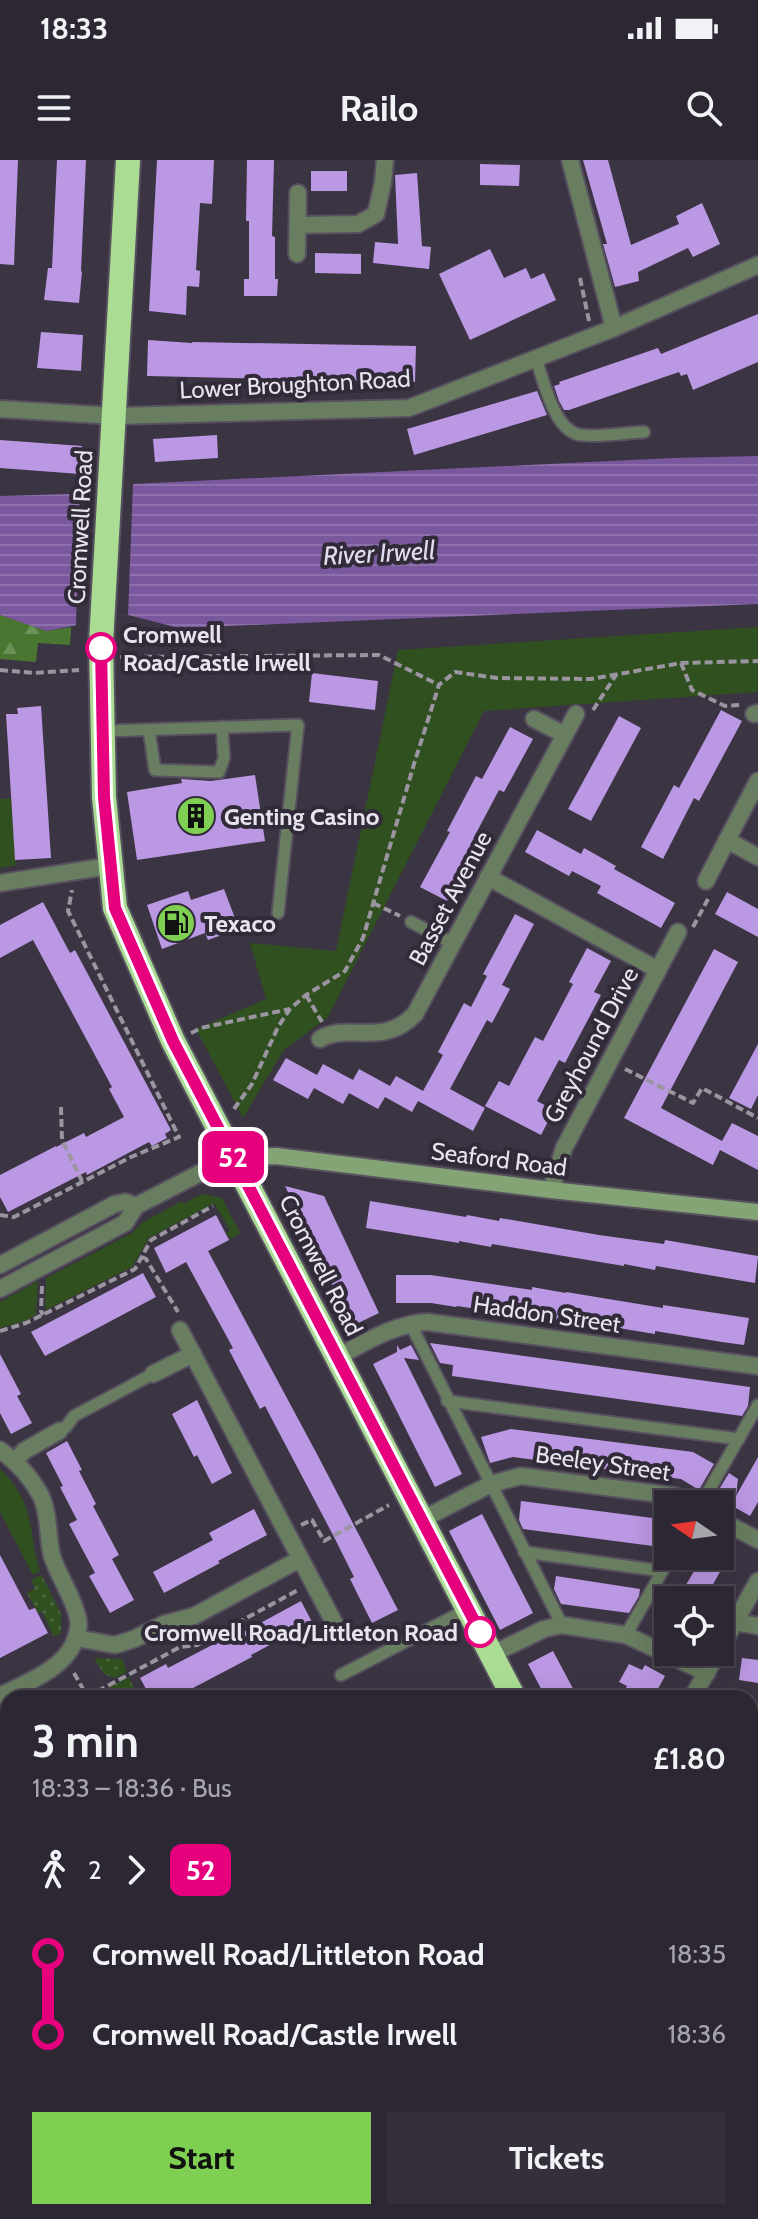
<!DOCTYPE html>
<meta charset="utf-8">
<style>
:root{--surface:#2c2732;--page:#342f3a;--text:#f1f3f6;--muted:#a6a5ac;--line:#48444d;--accent:#7fd052}
body{margin:0;font-family:Cabin,sans-serif;background:var(--page);color:var(--text);height:100vh;display:flex;flex-direction:column;font-size:30px;white-space:nowrap}
*{box-sizing:border-box;margin:0}
p{font-size:26px;color:var(--muted)}
.icon{flex:none;width:44px;height:44px;fill:none;stroke:currentColor;stroke-width:2;stroke-linecap:round;stroke-linejoin:round}
.map{position:relative;flex:1;overflow:hidden}
.side{position:absolute;left:0px;top:1530px;width:758px;height:530px;display:flex;flex-direction:column;background:var(--surface);border-radius:24px 24px 0 0;box-shadow:0 8px 32px #0002,0 0 0 2px var(--line)}
.side>*{flex:none}
.badge{padding:0 16px;border-radius:12px;font-size:28px;line-height:52px}
.needle{width:52px;rotate:283deg}
.tools{position:absolute;left:654px;top:1330px;display:grid;gap:16px}
.tools a{display:grid;place-items:center;width:80px;height:80px;border-radius:0px;background:var(--surface);box-shadow:0 8px 32px #0002,0 0 0 2px var(--line);font-size:40px}
.map>.badge{position:absolute;translate:-50% -50%;box-shadow:0 0 0 4px #fff}
.legs{display:flex;align-items:center;gap:12px;height:88px;padding:0 32px;font-size:26px}
.legs p{margin-inline-start:auto}
.overview{display:flex;align-items:center;justify-content:space-between;height:136px;padding:0 32px}
h1{font-size:44px;font-weight:800;line-height:60px}
.primary-button{display:flex;gap:16px;margin-top:auto;padding:16px 32px}
.primary-button a{flex:1;height:92px;border-radius:0px;background:var(--accent);color:#111;font-size:32px;font-weight:800;line-height:92px;text-align:center}
.primary-button a+a{background:var(--page);color:var(--text)}
ul{padding:0 32px;list-style:none}
li{display:flex;align-items:center;gap:28px;height:80px;font-size:30px}
li i{display:grid;place-items:center;width:12px;height:100%;margin:0 10px;background:currentColor}
li i::after{content:'';width:20px;height:20px;margin:-10px;border:6px solid;border-radius:50%;background:var(--surface)}
li p{margin-inline-start:auto}
li:first-child i{background:linear-gradient(#0000 50%,currentColor 0)}
li:last-child i{background:linear-gradient(currentColor 50%,#0000 0)}
.status{display:flex;justify-content:space-between;align-items:center;height:56px;padding:0 40px;background:var(--surface);direction:ltr}
.status svg{height:22px;fill:currentColor}
header{display:flex;justify-content:space-between;align-items:center;height:104px;padding:0 32px;background:var(--surface);font-size:36px;font-weight:800}
.map>svg:first-child{display:block}
</style>
<div class="status"><b>18:33</b><svg viewBox="0 0 49 12"><path d="M0 12V9h3v3zM5 12V6h3v6zM10 12V3h3v9zM15 12V0h3v12zM26 1h20v11H26zM47 4h2v5h-2z"/></svg></div>
<header><svg class="icon" aria-label="menu" viewBox="0 0 24 24"><path d="M4 6h16M4 12h16M4 18h16"/></svg>Railo<svg class="icon" aria-label="search" viewBox="0 0 24 24"><circle cx="10" cy="10" r="6"/><path d="M15 15l6 6"/></svg></header>
<div class="map">
<svg width="758" height="2059" viewBox="0 0 758 2059">
<defs>
<pattern id="forest-firs" width="22" height="20" patternUnits="userSpaceOnUse" patternTransform="scale(2)"><rect width="22" height="20" fill="#497731"/><path d="M5 1l3.5 6h-7zM16 11l3.5 6h-7z" fill="#6c9159"/></pattern>
<pattern id="garden-dots" width="8" height="8" patternUnits="userSpaceOnUse" patternTransform="scale(2)"><rect width="8" height="8" fill="#30501f"/><path d="M2 2h.1M6 6h.1" fill="none" stroke="#4e6940" stroke-width="1.8" stroke-linecap="round"/></pattern>
<pattern id="water-rules" width="6" height="5" patternUnits="userSpaceOnUse" patternTransform="scale(2)"><rect width="6" height="5" fill="#7a589e"/><path d="M0 2.5h6" fill="none" stroke="#8d70ac"/></pattern>
</defs>
<rect width="100%" height="100%" fill="#3b3443"/>
<g fill="#30501f">
<path d="M758 467V532L484 551 328 857 283 891 243 958 196 869 266 839 250 783 336 791 398 490Z"/>
<path d="M11 638 16 705 0 708V639Z"/>
<path d="M205 1034 222 1038 240 1073 230 1079 226 1073 230 1070 214 1043 149 1078 132 1107 48 1149H45L46 1118 132 1073 143 1062 182 1041 184 1044 195 1037Z"/>
<path d="M38 1121 36 1155 25 1161 0 1168V1142Z"/>
<path d="M0 1309C38 1346 26 1367 40 1411L33 1415 0 1352Z"/>
<path d="M754 1693 758 1694V1845L750 1843V1717Z"/>
<path d="M632 2052H738L742 2059H628Z"/>
</g>
<path fill="url(#forest-firs)" d="M0 455 47 471 71 467 70 485 38 483 36 502 0 499Z"/>
<g fill="url(#garden-dots)">
<path d="M42 1415 61 1454V1474L53 1476 43 1452 38 1453 27 1433 35 1428 31 1420Z"/>
<path d="M94 1498 122 1499 127 1512 115 1518 104 1514Z"/>
<path d="M129 1517 138 1538 92 1537Z"/>
</g>
<path fill="url(#water-rules)" d="M758 296V444L179 468 128 455 47 471 0 455V336L71 334 72 327 111 323 133 324 673 298Z"/>
<path fill="#3b3443" d="M111 323 133 324 128 455 76 466 80 327Z"/>
<g fill="#bb98e3">
<path d="M0 0H18L14 105 0 104Z"/>
<path d="M57 0H86L81 111 82 112 79 143 44 140 48 108H52Z"/>
<path d="M157 0H214L212 44 200 43 196 110 200 111 199 127 187 126 186 155 149 151Z"/>
<path d="M247 0H274L272 76 275 77V119H278L277 136H244V119H249V61H246Z"/>
<path d="M583 0H608L631 85 679 64 676 56 702 43 720 84 693 97 688 88 638 112 639 121 615 127 603 84H607Z"/>
<path d="M480 4 520 5 519 26 480 25Z"/>
<rect x="311" y="11" width="36" height="20"/>
<path d="M417 13 422 86 431 87 429 109 373 103 375 82 398 84 395 15Z"/>
<path d="M490 89 504 118 526 108 531 119 544 113 556 140 470 180 439 114Z"/>
<path d="M315 93 361 94V114L315 113Z"/>
<path d="M758 154V202L693 230 687 214 681 216 679 212 569 250H564L559 241 554 226 560 224 559 222 658 188 661 194Z"/>
<path d="M41 172 83 175 81 211 37 208Z"/>
<path d="M148 180 192 183V182L416 186 415 222 147 216Z"/>
<path d="M537 231 547 255 414 295 407 269Z"/>
<path d="M217 275 218 298 155 302 153 279Z"/>
<path d="M0 280 82 286 80 314 0 308Z"/>
<path d="M312 513 378 521 375 550 309 542Z"/>
<path d="M41 546 51 698 15 700 6 554H18L17 548Z"/>
<path d="M721 550 742 561 699 641 694 638 663 699 641 687 674 625 679 628Z"/>
<path d="M619 556 641 568 591 661 568 649Z"/>
<path d="M510 567 533 579 504 632 499 630 473 679 479 683 447 741 420 727 450 672 447 671 476 616 482 619Z"/>
<path d="M255 615 265 681 137 700 127 632 182 623 181 619 211 621Z"/>
<path d="M537 670 581 694 584 688 616 706 614 709 675 743 661 768 597 733 601 726 572 711 569 716 525 692Z"/>
<path d="M224 729 239 769 208 780 205 773 162 789 147 745 188 731 191 740Z"/>
<path d="M727 732 758 749V777L715 754Z"/>
<path d="M43 742 70 793 75 790 171 970 165 974 167 978 152 986 149 982 87 1015 86 1012 8 1052 0 1037V1015L56 986V987L84 973 86 977 124 957 109 929 112 927 33 780 0 798V765Z"/>
<path d="M515 754 534 764 502 825 510 829 492 863 487 860 450 929 485 948 473 971 418 941 412 952 385 937 378 949 349 933 343 944 314 928 308 939 273 920 286 898 317 915 323 904 353 920 359 909 390 926 396 916 423 931 443 895 438 892 464 843 471 847 487 816 483 814Z"/>
<path d="M587 788 611 801 594 832 601 835 565 903 559 900 537 941 554 950 541 975 485 946 499 921 509 926 535 877 543 881 573 824 569 822Z"/>
<path d="M714 789 738 802 661 948 722 981 732 963 758 976V1010L720 990 713 1005 624 958Z"/>
<path d="M758 884V935L751 949 729 938Z"/>
<path d="M285 1026 324 1036 379 1153 352 1166Z"/>
<path d="M370 1041 466 1057 467 1055 499 1061 500 1058 599 1075 664 1084 665 1080 758 1096 755 1123 656 1106 655 1110 624 1104V1106L492 1084 491 1087 459 1081V1083L366 1068Z"/>
<path d="M216 1055 229 1080 208 1091 318 1296 398 1450 372 1463 350 1419 354 1417 334 1377 265 1246 260 1249 229 1190 233 1188 186 1102 166 1113 154 1088Z"/>
<path d="M143 1113 156 1137 45 1196 31 1172Z"/>
<path d="M396 1115H431L532 1130V1127L566 1133V1132L663 1148V1145L749 1158 744 1185 722 1182 655 1171V1174L557 1158V1160L524 1154V1156L457 1146 456 1147 431 1143H396Z"/>
<path d="M430 1183 750 1227 748 1246 742 1256 452 1216 453 1205 440 1203Z"/>
<path d="M397 1185 400 1190 411 1185 419 1200 404 1198 462 1314 435 1327 373 1204 397 1192Z"/>
<path d="M0 1194 21 1234 17 1236 32 1263 11 1274 0 1253Z"/>
<path d="M197 1240 232 1313 212 1324 197 1295 194 1297 172 1254Z"/>
<path d="M511 1269 693 1292 714 1304 699 1330 681 1319 513 1297 490 1303 481 1277Z"/>
<path d="M67 1281 82 1310 79 1311 96 1344 93 1346 119 1395 112 1399 134 1440 110 1453 89 1416 95 1413 69 1364 77 1360 60 1327 63 1326 46 1293Z"/>
<path d="M758 1297V1342L750 1356 715 1336 729 1313 738 1319 736 1336Z"/>
<path d="M521 1341 668 1360V1388L523 1369 519 1360Z"/>
<path d="M254 1349 267 1375 218 1401 220 1403 164 1433 153 1412 213 1380 209 1373Z"/>
<path d="M482 1354 533 1453 500 1470 449 1371Z"/>
<path d="M0 1395 29 1450 35 1448 48 1473 0 1498Z"/>
<path d="M703 1396H729L704 1440H677Z"/>
<path d="M556 1416 640 1429 639 1436 629 1453 561 1444 554 1429Z"/>
<path d="M301 1441 312 1462 251 1495 252 1497 174 1538H151L140 1518 166 1504 168 1508 239 1471 240 1474Z"/>
<path d="M553 1491 578 1538H546L528 1504Z"/>
<path d="M742 1498 758 1500V1523L739 1520Z"/>
<path d="M629 1504 642 1510 645 1505 665 1516 653 1538H621L627 1526 619 1522Z"/>
</g>
<g fill="none" stroke-linecap="round" stroke-linejoin="round">
<defs>
<g id="lane">
<path d="M536 199C544 221 554 272 581 275 601 277 623 273 644 272"/>
<path d="M149 570 155 610 219 612 224 598 222 567"/>
<path d="M103 571 298 565 278 753"/>
<path d="M411 762 452 783"/>
<path d="M410 1163 562 1465"/>
<path d="M447 1241 739 1279"/>
<path d="M59 1271 66 1267 74 1256 153 1214"/>
<path d="M701 1344 758 1245"/>
<path d="M524 1392 662 1411"/>
<path d="M626 1475 671 1396"/>
<path d="M341 1515 468 1449"/>
<path d="M26 2059 30 2052"/>
<path d="M174 2059 178 2052"/>
<path d="M326 2059 330 2052"/>
<path d="M518 2059 522 2052"/>
</g>
<g id="street">
<path d="M570 0 614 168"/>
<path d="M298 65 358 64 376 54 383 22 385 0"/>
<path d="M297 94 298 33"/>
<path d="M0 249 115 256 409 248 614 168 758 105"/>
<path d="M754 554 758 553"/>
<path d="M534 559 565 575"/>
<path d="M758 621 727 680 758 697"/>
<path d="M488 717 658 810 564 988 551 1030"/>
<path d="M706 721 727 680"/>
<path d="M0 723 109 706"/>
<path d="M658 810 678 772"/>
<path d="M320 879C348 862 383 888 415 854L576 554"/>
<path d="M0 1105 115 1044 125 1042 136 1046"/>
<path d="M0 1129 125 1063 136 1046 206 1010 235 1002"/>
<path d="M180 1170 338 1470"/>
<path d="M337 1197C366 1182 394 1164 427 1162L758 1206"/>
<path d="M153 1214 193 1194"/>
<path d="M0 1290C17 1302 31 1317 41 1336 50 1356 47 1376 52 1396 59 1418 74 1437 78 1459 80 1467 77 1475 74 1483 61 1511 25 1523 0 1536"/>
<path d="M15 1301 24 1291 59 1271"/>
<path d="M421 1360 491 1324 521 1316 675 1336 690 1344"/>
<path d="M720 1360 758 1380"/>
<path d="M735 1462 758 1466"/>
<path d="M76 1478 115 1485 134 1479 164 1464 194 1456 300 1399"/>
<path d="M720 1489 758 1421"/>
<path d="M492 1494 544 1469 562 1465 626 1475 707 1513"/>
<path d="M692 1538 718 1492"/>
<path d="M0 1968 6 1957 1 1877"/>
<path d="M100 2059 104 2052"/>
<path d="M244 2059 248 2052"/>
<path d="M405 2059 409 2052"/>
<path d="M617 2059 621 2052"/>
</g>
<g id="secondary">
<path d="M235 1002 254 997 276 996 551 1030 758 1052"/>
<path d="M0 1877 8 1875"/>
</g>
<g id="highway">
<path d="M128 0 101 483 104 637 115 748 173 881 514 1538"/>
<path d="M750 2009 758 2024"/>
</g>
</defs>
<use href="#lane" stroke="#57505e" stroke-width="15"/>
<use href="#street" stroke="#57505e" stroke-width="20"/>
<use href="#secondary" stroke="#57505e" stroke-width="20"/>
<use href="#highway" stroke="#57505e" stroke-width="28"/>
<g stroke="#9a95a0" stroke-width="4" stroke-dasharray="8 4" stroke-linecap="butt">
<path d="M580 118 589 161"/>
<path d="M120 497 379 495 439 525"/>
<path d="M681 503 692 530 725 546 740 545"/>
<path d="M0 510 34 513 79 510"/>
<path d="M593 550 616 515"/>
<path d="M373 743 400 756"/>
<path d="M693 767 708 739"/>
<path d="M306 835 322 862"/>
<path d="M191 873 201 868 290 849"/>
<path d="M625 909 693 943 702 928 758 958"/>
<path d="M61 947 62 980 82 1021"/>
<path d="M234 949 252 924 278 867 290 849 306 835 345 811 363 778 414 604 439 525 455 512 497 518 591 519 681 503 758 501"/>
<path d="M0 1055 14 1057 131 997 179 977 68 751 72 730"/>
<path d="M142 1097 146 1099 178 1152"/>
<path d="M42 1126 41 1151 43 1155"/>
<path d="M0 1171 26 1163 135 1109 151 1080 213 1046"/>
<path d="M301 1365 312 1360 324 1381 389 1345"/>
<path d="M74 1513 87 1536"/>
<path d="M87 1537 180 1487 197 1485 298 1430"/>
<path d="M0 1743 8 1742"/>
<path d="M0 1812H8"/>
</g>
<use href="#lane" stroke="#697e60" stroke-width="11"/>
<use href="#street" stroke="#697e60" stroke-width="16"/>
<use href="#secondary" stroke="#84a475" stroke-width="16"/>
<use href="#highway" stroke="#aadd93" stroke-width="24"/>
</g>
<g fill="none" stroke-linecap="round" stroke-linejoin="round">
<defs>
<path id="line-1" d="M101 488 104 637 115 748 173 881 480 1472"/>
</defs>
<use href="#line-1" stroke="#fff" stroke-width="18"/>
<use href="#line-1" stroke="#e6007e" stroke-width="12"/>
</g>
<defs>
<symbol id="building-disc" viewBox="-11 -11 22 22"><circle r="9.5" fill="#7fd052" stroke="#312a39"/><path d="M-4-6H4V6H1V3H-1V6H-4ZM-2.5-4.3h1.7v1.8h-1.7ZM.8-4.3h1.7v1.8H.8ZM-2.5-1h1.7V.8h-1.7ZM.8-1h1.7V.8H.8Z" fill="#111"/></symbol>
<symbol id="fuel-disc" viewBox="-11 -11 22 22"><circle r="9.5" fill="#7fd052" stroke="#312a39"/><path d="M-5.5-6h7V0h2V4h1.3V-2.5L3-4.5l.8-.8L6-3V5H2.5V1h-1V6h-7ZM-4.2-4.7v3.2H.2V-4.7Z" fill="#111"/></symbol>
</defs>
<g fill-rule="evenodd">
<use href="#building-disc" x="174" y="634" width="44" height="44"/>
<use href="#fuel-disc" x="154" y="741" width="44" height="44"/>
</g>
<g fill="#fff" stroke="#e6007e" stroke-width="4">
<circle cx="101" cy="488" r="14"/>
<circle cx="480" cy="1472" r="14"/>
</g>
<g text-anchor="middle" dominant-baseline="central" stroke-width="8" stroke-linejoin="round" paint-order="stroke">
<g font-size="24" fill="#e8e4ed" stroke="#312a39">
<text transform="translate(295 224) rotate(-3)">Lower Broughton Road</text>
<text transform="translate(80 367) rotate(-87)">Cromwell Road</text>
<text transform="translate(450 738) rotate(-62)">Basset Avenue</text>
<text transform="translate(591 885) rotate(-62)">Greyhound Drive</text>
<text transform="translate(499 999) rotate(7)">Seaford Road</text>
<text transform="translate(321 1105) rotate(63)">Cromwell Road</text>
<text transform="translate(547 1154) rotate(8)">Haddon Street</text>
<text transform="translate(603 1303) rotate(8)">Beeley Street</text>
</g>
<g font-size="24" font-weight="bold" fill="#e8e4ed" stroke="#312a39" text-anchor="start">
<text x="123" y="474">Cromwell<tspan x="123" dy="28">Road/Castle Irwell</tspan></text>
<text x="458" y="1472" text-anchor="end">Cromwell Road/Littleton Road</text>
</g>
<g font-size="24" font-weight="bold" fill="#e8e4ed" stroke="#312a39" text-anchor="start">
<text x="224" y="656">Genting Casino</text>
<text x="204" y="763">Texaco</text>
</g>
<g font-size="26" font-style="italic" fill="#e4dcf0" stroke="#312a39">
<text transform="translate(379 393) rotate(-3)">River Irwell</text>
</g>
</g>
</svg>
<div class="tools">
<a><svg class="needle" viewBox="-14 -14 28 28"><path d="M0-13l5 13h-10z" fill="#e53935"/><path d="M0 13l5-13h-10z" fill="#a6a5ac"/></svg></a>
<a><svg class="icon" aria-label="locate" viewBox="0 0 24 24"><circle cx="12" cy="12" r="6"/><path d="M12 2v4M12 18v4M2 12h4M18 12h4"/></svg></a>
</div>
<b class="badge" style="left:233px;top:997px;background:#e6007e;color:#fff">52</b>
<section class="side">
<div class="overview"><div><h1>3 min</h1><p>18:33 – 18:36 · Bus</p></div><b>£1.80</b></div>
<div class="legs"><svg class="icon" aria-label="walk" viewBox="0 0 24 24"><circle cx="13" cy="4" r="2"/><path d="M13 8l-2 6 4 7M11 14l-3 7M7 12l3-4h3l4 4"/></svg>2<svg class="icon" aria-label="forward" viewBox="0 0 24 24"><path d="M9 5l7 7-7 7"/></svg><b class="badge" style="background:#e6007e;color:#fff">52</b></div>
<ul>
<li><i style="color:#e6007e"></i><b>Cromwell Road/Littleton Road</b><p>18:35</p></li>
<li><i style="color:#e6007e"></i><b>Cromwell Road/Castle Irwell</b><p>18:36</p></li>
</ul>
<div class="primary-button"><a>Start</a><a>Tickets</a></div>
</section>
</div>
